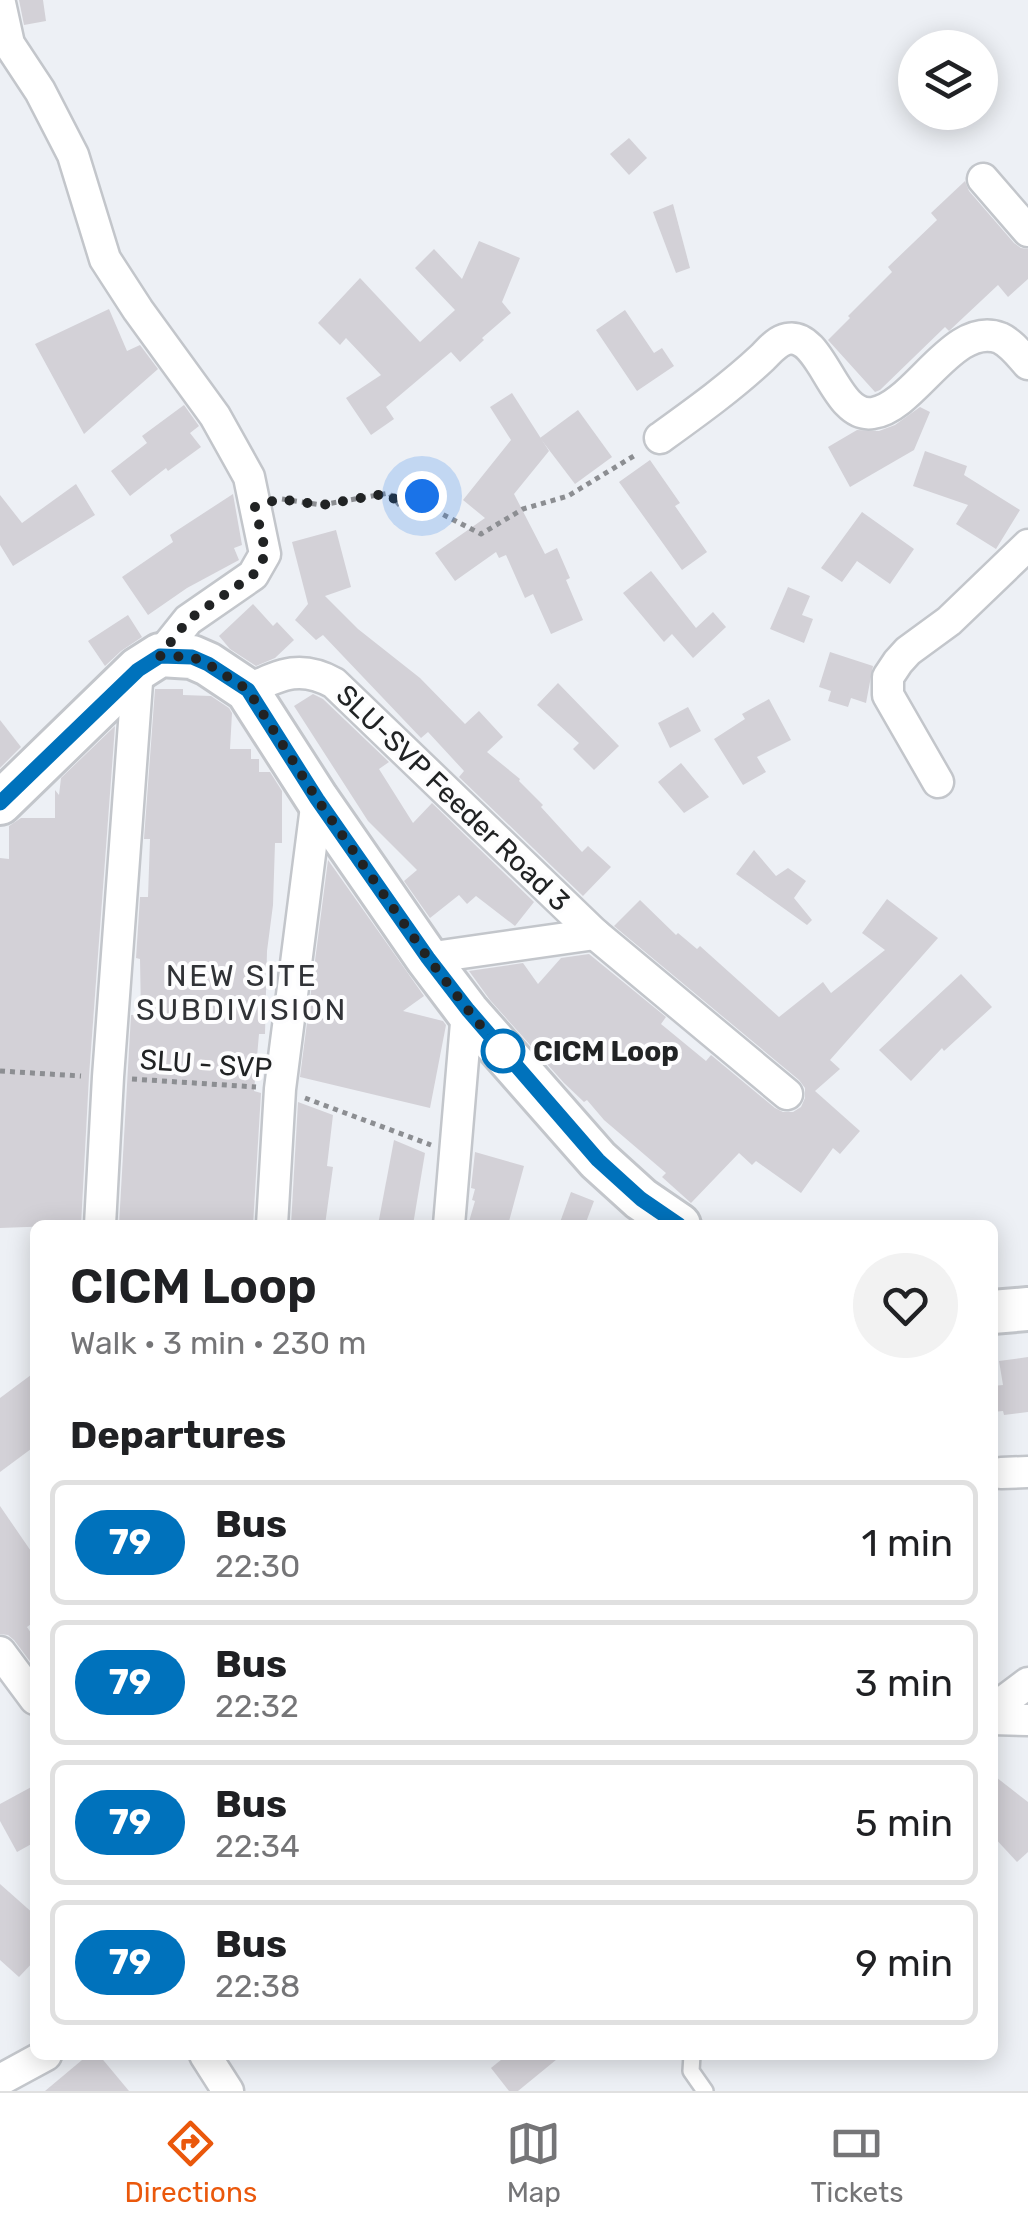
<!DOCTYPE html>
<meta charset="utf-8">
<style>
:root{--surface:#fff;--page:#f2f2f2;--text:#202124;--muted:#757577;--line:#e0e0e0;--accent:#ea580c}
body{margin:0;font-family:Rubik,sans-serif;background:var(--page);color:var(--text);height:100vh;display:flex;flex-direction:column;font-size:38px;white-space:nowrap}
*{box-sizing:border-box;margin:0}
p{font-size:32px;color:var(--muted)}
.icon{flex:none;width:55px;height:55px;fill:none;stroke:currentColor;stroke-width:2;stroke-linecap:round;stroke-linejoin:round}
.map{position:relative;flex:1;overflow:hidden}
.side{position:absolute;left:30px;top:1220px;width:968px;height:840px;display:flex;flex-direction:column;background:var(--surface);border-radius:15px;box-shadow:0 5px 25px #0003}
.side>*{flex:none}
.badge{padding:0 20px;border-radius:32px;font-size:35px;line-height:65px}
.buttons{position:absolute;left:898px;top:30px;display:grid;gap:20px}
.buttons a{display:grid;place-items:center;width:100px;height:100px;border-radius:50%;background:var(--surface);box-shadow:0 5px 25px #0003;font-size:50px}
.you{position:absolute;width:50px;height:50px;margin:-25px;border:8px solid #fff;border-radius:50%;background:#1a73e8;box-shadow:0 0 0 15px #1a73e833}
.map>.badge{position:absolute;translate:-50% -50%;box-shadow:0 0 0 5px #fff}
h2{padding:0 40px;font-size:38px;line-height:90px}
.round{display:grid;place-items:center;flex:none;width:105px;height:105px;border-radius:52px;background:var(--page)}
.summary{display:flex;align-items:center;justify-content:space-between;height:170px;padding:0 40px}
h1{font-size:48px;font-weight:600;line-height:75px}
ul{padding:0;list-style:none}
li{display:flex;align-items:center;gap:30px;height:125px;margin:0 20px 15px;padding:0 20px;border:5px solid var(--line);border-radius:15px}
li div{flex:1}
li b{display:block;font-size:38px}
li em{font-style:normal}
li .badge{min-width:110px;font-weight:700;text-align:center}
.tabs{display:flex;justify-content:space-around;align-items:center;height:140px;border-top:2px solid var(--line);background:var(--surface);font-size:28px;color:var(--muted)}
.tabs a{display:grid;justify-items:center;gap:5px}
.tabs .selected{color:var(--accent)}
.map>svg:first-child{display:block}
</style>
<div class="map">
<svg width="1028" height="2091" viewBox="0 0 1028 2091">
<rect width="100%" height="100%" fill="#edf0f5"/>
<g fill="#d3d1d7">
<path d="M19 0H43L46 21 24 25Z"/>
<path d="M629 138 647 158 629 175 610 154Z"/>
<path d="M965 181 969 191 1014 243 1021 248 1028 249V279L1008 297 998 285 949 331 945 327 880 390 875 392 828 340 850 318 848 316 892 272 888 267 937 220 931 213Z"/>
<path d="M673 204 690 268 676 273 653 212Z"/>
<path d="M479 241 520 258 502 302 511 313 482 338 484 340 460 362 451 352 386 407 394 419 371 435 346 398 381 375 346 338 340 345 318 323 360 278 420 342 455 310 415 268 434 249 462 279Z"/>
<path d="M109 309 127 351 140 345 158 369 84 434 35 344Z"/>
<path d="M625 310 654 353 662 348 674 366 637 391 596 330Z"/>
<path d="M512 393 549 451 514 494 545 554 557 548 570 578 566 580 583 620 551 634 533 594 525 598 506 555 499 558 496 552 455 581 435 553 485 518 463 500 511 440 490 407Z"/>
<path d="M184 405 199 426 190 433 201 447 168 471 166 468 130 496 111 471 147 443 142 436Z"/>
<path d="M920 407 930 412 914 450 850 487 828 447 857 430 879 431 895 425Z"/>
<path d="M578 410 612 457 575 484 540 438Z"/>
<path d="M925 451 967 466 964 475 1020 510 996 549 956 524 968 505 913 486Z"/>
<path d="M650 460 680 503 675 506 707 552 682 570 619 482Z"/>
<path d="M76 484 95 515 13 566 0 545V495L22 523Z"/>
<path d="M233 494 242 545 234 548 239 560 187 588 148 615 122 577 173 542 170 535Z"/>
<path d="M862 512 914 549 890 584 857 561 842 582 821 568Z"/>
<path d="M336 530 351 587 325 596 358 629 420 678 465 724 479 711 503 737 487 752 520 779 519 781 543 805 541 807 582 852 588 846 611 867 583 896 459 777 464 771 428 732 421 738 323 635 316 640 295 620 308 604 292 542Z"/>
<path d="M651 571 696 628 713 612 726 627 693 658 672 634 664 642 623 593Z"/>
<path d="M788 587 810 596 802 615 813 619 804 643 770 629Z"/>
<path d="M253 604 273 626 277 622 294 640 275 658 256 666 230 649 219 636Z"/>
<path d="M128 615 142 637 121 651 105 666 88 641Z"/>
<path d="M830 652 873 666 866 703 851 698 848 707 828 701 831 691 819 687Z"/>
<path d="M558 683 619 746 594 770 573 749 579 743 537 705Z"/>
<path d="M155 689H183V695L211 696 229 708 232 713 230 749H251V759H259V772H270L282 791V843H275L273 905 267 951 265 1034H259L254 1091 261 1093 253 1225H119L131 1015H141L140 959 136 958 140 897H148L150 839H144Z"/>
<path d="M313 694 323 699 389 762 379 769 413 823 432 803 534 902 515 926 476 896 467 904 459 895 430 918 404 881 417 870 368 821 294 706Z"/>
<path d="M769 699 791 740 757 757 766 772 743 785 714 739 745 719 742 714Z"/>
<path d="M688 707 701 731 670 748 658 723Z"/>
<path d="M0 720 21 747 0 768Z"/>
<path d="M115 726 89 1076 81 1225 0 1228V858L9 859V826L21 818H55V790L59 795 61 778Z"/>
<path d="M681 763 709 797 684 813 658 782Z"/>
<path d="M754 850 776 876 788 868 806 881 794 898 812 920 807 925 736 874Z"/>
<path d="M328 860 424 996 403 1011 443 1021 446 1025 430 1108 300 1077Z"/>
<path d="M887 899 938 938 830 1060 840 1069 815 1091 860 1131 840 1154 833 1148 801 1193 756 1161 752 1165 739 1153 691 1203 662 1177 666 1173 604 1120 587 1100 584 1102 564 1083 490 1000 469 971 523 963 538 984 561 958 589 954 666 1017 661 1024 706 1061 711 1055 775 1108 783 1112H793L801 1107 805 1098V1088L799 1080 614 926 640 900 676 935 678 933 697 949 700 946 779 1017 823 982 831 993 885 950 862 933Z"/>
<path d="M961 974 992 1007 944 1051 942 1048 911 1081 879 1050Z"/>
<path d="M298 1102 333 1115 327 1166 333 1167 325 1225H291Z"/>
<path d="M394 1140 425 1153 413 1225H378Z"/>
<path d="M475 1152 524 1166 508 1225H468L475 1201 472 1200 475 1189 471 1188Z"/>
<path d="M571 1192 594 1201 585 1225H559Z"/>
<path d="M1028 1357V1412L1004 1415 1003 1411 992 1412V1386L1003 1385 999 1361Z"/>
<path d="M35 1372V1446L0 1472V1398Z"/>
<path d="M0 1506 35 1557V1621L27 1627 35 1639V1668L14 1640 8 1635 0 1634Z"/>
<path d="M992 1774 1028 1802V1852L1017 1862 992 1835Z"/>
<path d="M35 1785V1842L17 1852 0 1821V1804Z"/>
<path d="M0 1884 35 1915V1960L19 1977 0 1960Z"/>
<path d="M88 2055H99L129 2091H45Z"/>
<path d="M507 2055H562L518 2091H509L491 2068Z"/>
</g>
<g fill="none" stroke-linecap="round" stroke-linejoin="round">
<defs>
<path id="service" d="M692 2055 691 2071 705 2091"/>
<g id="minor">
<path d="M0 3 9 44 40 91 73 155 105 259 138 310 215 416 249 477 265 554 253 575 188 620 160 655"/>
<path d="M983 179 1028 231"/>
<path d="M660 438C696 412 731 387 763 357 770 350 777 341 787 339 823 331 834 420 873 413 915 407 953 320 1000 338 1011 343 1020 355 1028 364"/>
<path d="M247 690C280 675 300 664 334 683L595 934 787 1094"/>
<path d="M938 782 888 695V677L898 662 908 651 949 621 1028 545"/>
<path d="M427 958 595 934"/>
<path d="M100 1225 108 1077 138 669"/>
<path d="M272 1225 280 1089 317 799"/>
<path d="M449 1225 467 1011"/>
<path d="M1001 1473 1028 1472"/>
<path d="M0 1652 35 1699"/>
<path d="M992 1710 1028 1683"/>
<path d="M992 1719 1028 1720"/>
<path d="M205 2055 228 2091"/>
<path d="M0 2080 46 2055"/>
</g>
<g id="secondary">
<path d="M0 803 138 669 160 655 192 657 208 664 247 690 317 799 427 958 467 1011 598 1160 641 1199 679 1225"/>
<path d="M992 1312 1028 1309"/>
</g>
</defs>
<use href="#service" stroke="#c3c6cb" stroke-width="20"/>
<use href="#minor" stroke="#c3c6cb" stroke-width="35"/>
<use href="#secondary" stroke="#c3c6cb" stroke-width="48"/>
<g stroke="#8c8e92" stroke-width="5" stroke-dasharray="5 5" stroke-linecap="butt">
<path d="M282 499 321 505 389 493 402 508 422 496 442 514 481 534 523 509 568 496 637 454"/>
<path d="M0 1071 81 1076"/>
<path d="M132 1079 256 1087"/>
<path d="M305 1098 431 1145"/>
</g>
<use href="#service" stroke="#fff" stroke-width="15"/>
<use href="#minor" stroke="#fff" stroke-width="30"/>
<use href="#secondary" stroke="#fff" stroke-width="42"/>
</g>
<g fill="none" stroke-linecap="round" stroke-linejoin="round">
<defs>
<path id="line" d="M0 803 138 670 160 656 192 657 208 664 248 690 317 799 428 958 468 1010 598 1160 641 1199 679 1225"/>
</defs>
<use href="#line" stroke="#fff" stroke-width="22"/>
<use href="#line" stroke="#0072bc" stroke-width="15"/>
<path stroke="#212324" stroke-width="10" stroke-dasharray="0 18" d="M422 496 402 508 389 493 322 505 279 499 255 507 266 554 253 575 188 620 160 656 192 657 208 664 248 690 317 799 428 958 468 1010 504 1054 503 1051"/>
</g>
<circle fill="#fff" stroke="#0072bc" stroke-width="5" cx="503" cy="1051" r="20"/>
<g text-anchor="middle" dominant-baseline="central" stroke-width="8" stroke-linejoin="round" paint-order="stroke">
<g font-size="28" fill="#212324" stroke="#fdfdfe">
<text transform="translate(453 798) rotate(44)">SLU-SVP Feeder Road 3</text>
<text transform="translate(206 1064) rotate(4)">SLU - SVP</text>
</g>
<g font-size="28" font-weight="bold" fill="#212324" stroke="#fdfdfe" text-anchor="start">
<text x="533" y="1051">CICM Loop</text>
</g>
<g font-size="30" letter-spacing="2.5" fill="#313337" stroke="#fdfdfe">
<text x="242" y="976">NEW SITE<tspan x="242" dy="34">SUBDIVISION</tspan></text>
</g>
</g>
</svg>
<div class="buttons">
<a><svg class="icon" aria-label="layers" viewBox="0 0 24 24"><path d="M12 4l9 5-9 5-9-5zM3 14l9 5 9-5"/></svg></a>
</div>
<div class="you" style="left:422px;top:496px"></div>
<section class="side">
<div class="summary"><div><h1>CICM Loop</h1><p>Walk · 3 min · 230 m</p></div><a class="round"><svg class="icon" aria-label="heart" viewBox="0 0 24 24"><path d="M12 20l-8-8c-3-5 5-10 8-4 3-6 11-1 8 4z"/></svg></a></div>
<h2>Departures</h2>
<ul>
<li><span class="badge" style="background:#0072bc;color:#fff">79</span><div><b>Bus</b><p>22:30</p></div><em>1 min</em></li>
<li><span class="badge" style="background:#0072bc;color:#fff">79</span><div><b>Bus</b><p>22:32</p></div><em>3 min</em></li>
<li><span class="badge" style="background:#0072bc;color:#fff">79</span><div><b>Bus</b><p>22:34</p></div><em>5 min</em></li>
<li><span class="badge" style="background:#0072bc;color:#fff">79</span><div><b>Bus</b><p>22:38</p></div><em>9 min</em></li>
</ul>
</section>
</div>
<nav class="tabs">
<a class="selected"><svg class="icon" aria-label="directions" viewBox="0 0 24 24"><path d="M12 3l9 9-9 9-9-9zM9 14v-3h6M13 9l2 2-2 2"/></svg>Directions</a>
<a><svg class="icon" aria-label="map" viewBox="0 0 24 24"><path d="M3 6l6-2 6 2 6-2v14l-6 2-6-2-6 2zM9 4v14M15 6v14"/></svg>Map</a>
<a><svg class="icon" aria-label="tickets" viewBox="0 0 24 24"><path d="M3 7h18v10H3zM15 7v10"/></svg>Tickets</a>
</nav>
